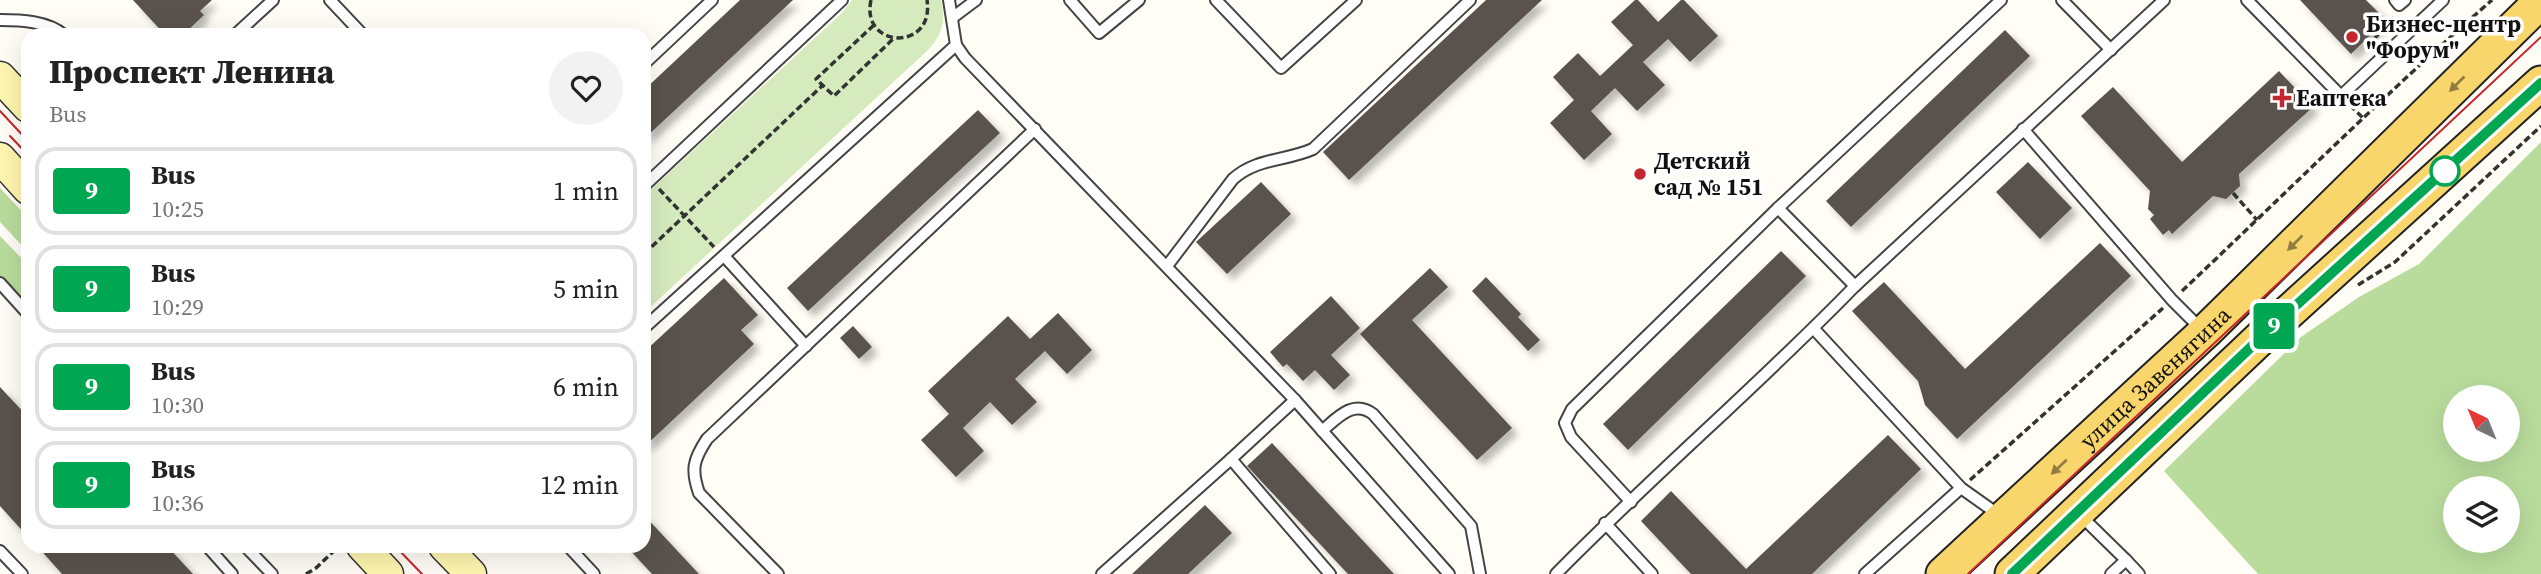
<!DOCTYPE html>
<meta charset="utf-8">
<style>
:root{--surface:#fff;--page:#f2f2f2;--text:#222;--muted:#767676;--line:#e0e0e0}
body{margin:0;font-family:"Source Serif 4",serif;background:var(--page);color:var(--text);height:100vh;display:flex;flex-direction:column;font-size:26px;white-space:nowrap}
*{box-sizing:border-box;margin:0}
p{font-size:23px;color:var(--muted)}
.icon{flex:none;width:38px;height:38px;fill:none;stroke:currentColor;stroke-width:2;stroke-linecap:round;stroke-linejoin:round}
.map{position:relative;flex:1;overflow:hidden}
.drawer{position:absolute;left:21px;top:28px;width:630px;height:525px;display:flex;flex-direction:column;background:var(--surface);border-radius:21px;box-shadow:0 7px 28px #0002}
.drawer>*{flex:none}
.badge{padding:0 14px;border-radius:5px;font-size:24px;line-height:46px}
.needle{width:46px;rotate:317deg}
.fabs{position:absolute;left:2443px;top:385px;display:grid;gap:14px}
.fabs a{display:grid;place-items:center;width:77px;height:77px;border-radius:50%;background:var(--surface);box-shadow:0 7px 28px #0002;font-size:35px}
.map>.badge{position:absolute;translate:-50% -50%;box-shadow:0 0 0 4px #fff}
.round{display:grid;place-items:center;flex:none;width:74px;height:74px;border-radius:37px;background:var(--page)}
.overview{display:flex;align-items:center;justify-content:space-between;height:119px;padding:0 28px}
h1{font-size:33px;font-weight:800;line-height:52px}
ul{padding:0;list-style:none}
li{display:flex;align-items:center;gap:21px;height:88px;margin:0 14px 10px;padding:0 14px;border:4px solid var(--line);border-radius:21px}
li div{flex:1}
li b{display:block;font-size:26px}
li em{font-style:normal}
li .badge{min-width:77px;font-weight:700;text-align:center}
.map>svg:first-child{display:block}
</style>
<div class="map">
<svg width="2541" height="574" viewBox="0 0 2541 574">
<defs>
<filter id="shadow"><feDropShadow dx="6" dy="6" stdDeviation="3.5" flood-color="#0004"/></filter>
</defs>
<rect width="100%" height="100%" fill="#fffdf5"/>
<path fill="#d5ebbd" d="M852 0H941C945 21 944 32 929 49L644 313V196L842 13Z"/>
<g fill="#b9dc9c" fill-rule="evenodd">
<path d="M2541 142V574H2258L2164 471 2301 337 2359 297 2419 264ZM2508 397V450H2455V397ZM2508 488V541H2455V488Z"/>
<path d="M0 188 28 218V252L0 222Z"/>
<path d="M0 236 28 265V307L0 276Z"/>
</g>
<g fill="#5a524d" filter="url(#shadow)">
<path d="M133 0H212L200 11 204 15 183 35H165Z"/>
<path d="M740 0H793L644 139V90Z"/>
<path d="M1486 0H1542L1349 180 1323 152Z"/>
<path d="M1635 0H1638L1658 22 1681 0H1684L1718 36 1690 62 1668 39 1643 62 1665 85 1637 111 1615 88 1591 111 1612 134 1584 160 1550 123 1574 100 1553 77 1578 53 1600 76 1633 45 1611 22Z"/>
<path d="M2300 0H2366L2386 20 2351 54Z"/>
<path d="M2005 30 2030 56 1851 227 1826 201Z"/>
<path d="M2279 71 2313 107 2239 174 2240 186 2226 199 2213 196 2172 234 2169 230 2163 235 2150 219 2154 215 2148 209 2150 191 2081 116 2113 87 2182 162Z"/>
<path d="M978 110 1000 133 808 311 787 288Z"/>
<path d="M2028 162 2072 208 2040 239 1996 192Z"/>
<path d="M1261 182 1291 214 1227 274 1196 242Z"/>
<path d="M2100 243 2131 276 1957 439 1925 405 1918 381 1852 311 1884 282 1965 369Z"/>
<path d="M1781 251 1806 276 1628 450 1603 424Z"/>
<path d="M1430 268 1448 287 1412 320 1512 428 1477 460 1360 334Z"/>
<path d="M1486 277 1521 314 1518 317 1540 340 1528 351 1472 291Z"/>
<path d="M724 278 758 315 741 330 754 344 644 447V352Z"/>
<path d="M1331 296 1360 328 1331 355 1350 375 1334 390 1315 370 1303 381 1287 364 1283 367 1270 352Z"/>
<path d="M1058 313 1092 350 1067 374 1045 351 1015 379 1037 402 1012 425 990 402 963 428 984 451 956 477 921 440 949 414 928 391 1008 316 1030 339Z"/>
<path d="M853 326 872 347 859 359 840 338Z"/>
<path d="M0 387 28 417V537L0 506Z"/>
<path d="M1888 435 1921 469 1812 574H1691L1641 521 1671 491 1746 569Z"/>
<path d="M1272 443 1394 574H1348L1247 466Z"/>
<path d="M1205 505 1232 533 1188 574H1132Z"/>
<path d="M644 515 699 574H652L626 546H644Z"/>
<path d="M37 546H167L193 574H62Z"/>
</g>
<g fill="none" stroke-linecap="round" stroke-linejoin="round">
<defs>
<g id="lane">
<path d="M330 0 363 35"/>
<path d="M1070 0 1099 33 1139 0"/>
<path d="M1216 0 1281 68 1356 0"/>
<path d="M2062 0 2111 50"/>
<path d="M2247 0 2341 96 2443 0"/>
<path d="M2395 0 2399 5 2405 0"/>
<path d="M952 18 976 0"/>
<path d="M0 20C21 20 47 21 64 35"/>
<path d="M235 35 273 0"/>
<path d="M956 45 965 58 1295 400 1449 574"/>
<path d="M644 64 712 0"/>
<path d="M2023 129 2172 300 2203 331"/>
<path d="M644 186 842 0"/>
<path d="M1778 208 1855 286"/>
<path d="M724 256 806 346"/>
<path d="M1167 266 1233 179C1256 158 1286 161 1313 149L1470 0"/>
<path d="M0 283 28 314"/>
<path d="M644 328 956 45 949 0"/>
<path d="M1814 329 1961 488 1999 515"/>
<path d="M1322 431C1337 418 1353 399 1373 414L1471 526 1480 574"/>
<path d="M1231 459 1295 400"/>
<path d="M1631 502 1571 437 1565 423 1572 409 1778 208 2001 0"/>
<path d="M2079 514 2126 560 2111 574"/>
<path d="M1605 523 1652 574"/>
<path d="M207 546 232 574"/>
<path d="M245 546 272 574"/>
<path d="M568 546 594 574"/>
<path d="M0 551 22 574"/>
<path d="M2126 560 2139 574"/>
<path d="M778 574 699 493C691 470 693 460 707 439L1035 129"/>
<path d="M1102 574 1231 459 1330 574"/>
<path d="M1556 574C1653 475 1759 385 1855 286L2164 0"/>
<path d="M1865 574 1961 488"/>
</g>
<g id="secondary">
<path d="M0 77 28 107"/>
<path d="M0 158 28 189"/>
<path d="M362 546 388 574"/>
<path d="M444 546 471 574"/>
</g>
<g id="primary">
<path id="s1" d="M1943 574 2205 332 2541 1"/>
<path d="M2012 574 2270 329 2541 83"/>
</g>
</defs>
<use href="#lane" stroke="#444" stroke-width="14"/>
<use href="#secondary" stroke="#333" stroke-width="33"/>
<use href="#primary" stroke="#222" stroke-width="37"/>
<g stroke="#333" stroke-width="3.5" stroke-dasharray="7 3.5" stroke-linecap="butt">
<path d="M871 0C860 49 935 52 927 0"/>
<path d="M874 25 816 79 834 96 894 38"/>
<path d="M2376 46 2372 41 2395 16"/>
<path d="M2350 105 2363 118"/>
<path d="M659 189 714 247"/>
<path d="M2233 193 2257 220"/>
<path d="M644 254 823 85"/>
<path d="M2358 285 2395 262 2541 126"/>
<path d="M2182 291C2285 194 2385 94 2492 0"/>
<path d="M1970 480 2163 308"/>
<path d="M306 574 316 568 338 547"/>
</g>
<use href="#lane" stroke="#fff" stroke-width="10"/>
<use href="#secondary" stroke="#fff6b0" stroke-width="30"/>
<use href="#primary" stroke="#f9d66b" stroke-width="33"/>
<g stroke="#c4262e" stroke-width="2">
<path d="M0 111 28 141"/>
<path d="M10 136 28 155"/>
<path d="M395 546 422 574"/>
<path d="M1968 574 2541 37"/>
</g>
</g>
<defs><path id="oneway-solid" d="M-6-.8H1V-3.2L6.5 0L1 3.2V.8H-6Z" transform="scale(1.75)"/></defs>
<g fill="#917d42">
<use href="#oneway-solid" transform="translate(2457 84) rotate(135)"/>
<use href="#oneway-solid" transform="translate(2295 243) rotate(135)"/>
<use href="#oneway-solid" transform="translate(2059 467) rotate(137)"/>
</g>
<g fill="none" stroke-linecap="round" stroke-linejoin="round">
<defs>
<path id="line" d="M2012 574 2270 329 2541 83"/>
</defs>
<use href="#line" stroke="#fff" stroke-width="16"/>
<use href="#line" stroke="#00a651" stroke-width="10"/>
</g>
<g fill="#c4262e" stroke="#fff" stroke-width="2.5">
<circle cx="2352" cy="37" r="7"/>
<path d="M2278.5 87.5h7v7h7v7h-7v7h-7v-7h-7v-7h7z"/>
<circle cx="1640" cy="174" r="7"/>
</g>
<circle fill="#fff" stroke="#00a651" stroke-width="3.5" cx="2445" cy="171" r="14"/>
<g text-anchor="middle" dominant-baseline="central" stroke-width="7" stroke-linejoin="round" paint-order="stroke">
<g font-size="23" font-weight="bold" fill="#111" stroke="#fff" text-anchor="start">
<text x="2366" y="24">Бизнес-центр<tspan x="2366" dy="26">"Форум"</tspan></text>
<text x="2296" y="98">Еаптека</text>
<text x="1654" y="161">Детский<tspan x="1654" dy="26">сад № 151</tspan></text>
</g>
<g font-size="23" fill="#111" stroke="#fff">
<text stroke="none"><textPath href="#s1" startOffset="289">улица Завенягина</textPath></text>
</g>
</g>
</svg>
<div class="fabs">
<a><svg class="needle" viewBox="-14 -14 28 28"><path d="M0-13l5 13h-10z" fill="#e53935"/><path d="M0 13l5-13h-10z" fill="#767676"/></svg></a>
<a><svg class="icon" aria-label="layers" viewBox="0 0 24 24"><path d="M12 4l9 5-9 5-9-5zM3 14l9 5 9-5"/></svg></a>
</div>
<b class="badge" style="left:2274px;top:326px;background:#00a651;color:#fff">9</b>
<section class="drawer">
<div class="overview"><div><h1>Проспект Ленина</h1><p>Bus</p></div><a class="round"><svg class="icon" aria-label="heart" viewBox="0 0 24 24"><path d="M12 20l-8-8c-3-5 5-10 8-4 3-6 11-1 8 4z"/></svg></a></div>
<ul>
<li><span class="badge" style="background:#00a651;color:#fff">9</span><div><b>Bus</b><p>10:25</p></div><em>1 min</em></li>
<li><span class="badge" style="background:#00a651;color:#fff">9</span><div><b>Bus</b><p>10:29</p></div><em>5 min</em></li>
<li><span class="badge" style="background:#00a651;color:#fff">9</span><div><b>Bus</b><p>10:30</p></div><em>6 min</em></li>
<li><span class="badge" style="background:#00a651;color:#fff">9</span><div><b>Bus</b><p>10:36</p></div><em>12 min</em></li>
</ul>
</section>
</div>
